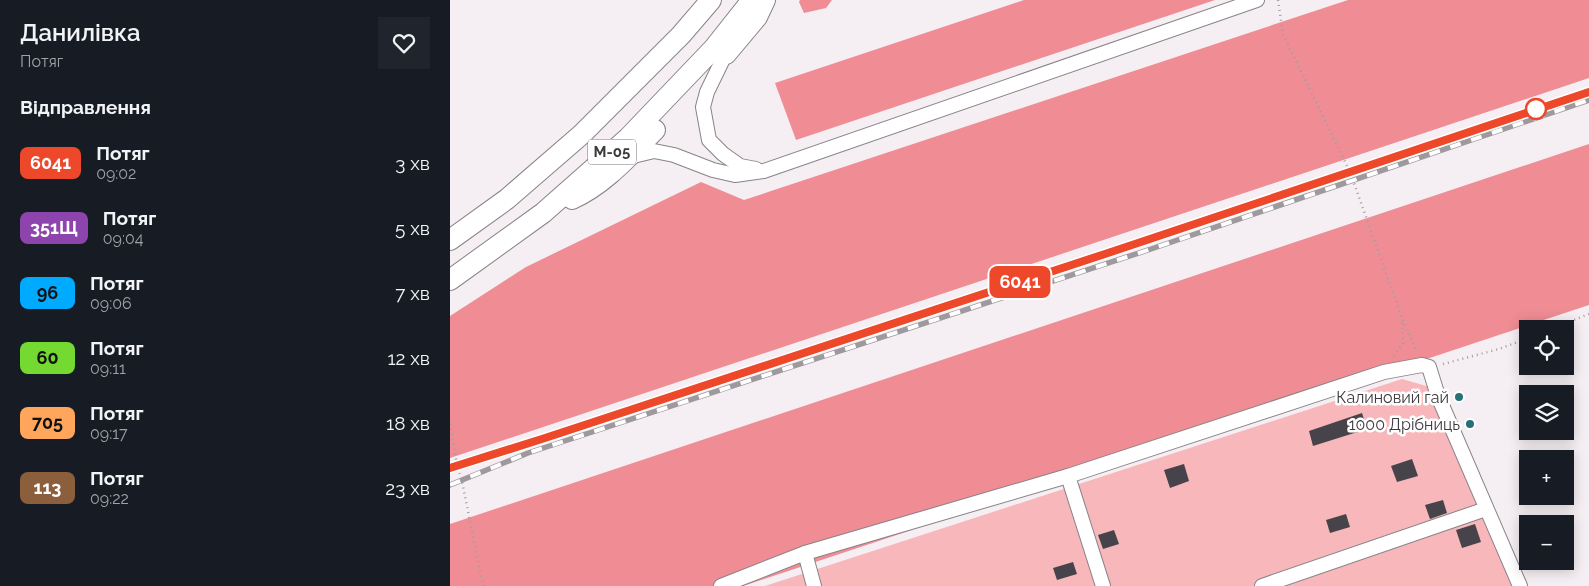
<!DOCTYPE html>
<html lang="uk">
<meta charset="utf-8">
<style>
:root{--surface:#171b24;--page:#20242c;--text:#f1f3f6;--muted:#9ea1a6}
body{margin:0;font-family:Raleway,sans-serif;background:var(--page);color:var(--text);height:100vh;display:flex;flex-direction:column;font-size:19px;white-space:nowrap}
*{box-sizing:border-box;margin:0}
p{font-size:16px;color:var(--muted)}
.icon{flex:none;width:28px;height:28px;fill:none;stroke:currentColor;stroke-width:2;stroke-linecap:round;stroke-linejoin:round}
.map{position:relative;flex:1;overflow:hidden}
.details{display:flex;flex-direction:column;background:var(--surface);width:450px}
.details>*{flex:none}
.badge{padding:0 10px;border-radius:8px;font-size:18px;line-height:32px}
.tools{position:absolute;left:1069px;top:320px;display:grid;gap:10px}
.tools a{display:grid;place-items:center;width:55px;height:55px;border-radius:0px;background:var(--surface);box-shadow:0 2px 12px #0003;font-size:25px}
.map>.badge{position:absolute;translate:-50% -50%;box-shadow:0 0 0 2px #fff}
h2{padding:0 20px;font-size:19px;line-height:45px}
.round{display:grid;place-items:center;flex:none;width:52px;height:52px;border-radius:0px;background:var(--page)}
.head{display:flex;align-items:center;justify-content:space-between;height:85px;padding:0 20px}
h1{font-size:24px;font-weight:600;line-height:38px}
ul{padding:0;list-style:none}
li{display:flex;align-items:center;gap:15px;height:65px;padding:0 20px}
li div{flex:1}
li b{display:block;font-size:19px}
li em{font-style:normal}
li .badge{min-width:55px;font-weight:700;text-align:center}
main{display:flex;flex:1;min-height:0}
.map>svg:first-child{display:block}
</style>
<main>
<section class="details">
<div class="head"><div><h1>Данилівка</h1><p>Потяг</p></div><a class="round"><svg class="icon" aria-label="heart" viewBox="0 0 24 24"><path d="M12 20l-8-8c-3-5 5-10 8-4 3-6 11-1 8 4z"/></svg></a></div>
<h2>Відправлення</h2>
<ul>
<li><span class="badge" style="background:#ee482b;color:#fff">6041</span><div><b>Потяг</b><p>09:02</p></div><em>3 хв</em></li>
<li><span class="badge" style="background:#8e44ad;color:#fff">351Щ</span><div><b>Потяг</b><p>09:04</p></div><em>5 хв</em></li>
<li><span class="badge" style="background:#0af;color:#111">96</span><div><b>Потяг</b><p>09:06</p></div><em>7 хв</em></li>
<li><span class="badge" style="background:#74d930;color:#111">60</span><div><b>Потяг</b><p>09:11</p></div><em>12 хв</em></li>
<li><span class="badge" style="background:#ffa55c;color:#111">705</span><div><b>Потяг</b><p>09:17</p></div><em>18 хв</em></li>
<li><span class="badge" style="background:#8b5e3c;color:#fff">113</span><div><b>Потяг</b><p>09:22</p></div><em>23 хв</em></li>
</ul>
</section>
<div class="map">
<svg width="1139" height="586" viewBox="0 0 1139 586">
<rect width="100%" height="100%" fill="#f5eff4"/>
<path fill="#f8b7ba" d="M952 379 980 387 1066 586H315Z"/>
<g fill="#ef8c94">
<path d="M350 0H382L376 8 354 13 349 2Z"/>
<path d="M574 0H765L346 140 325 83Z"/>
<path d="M898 0H1139V78L0 458V316L76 267 251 182 294 200Z"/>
<path d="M1139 144V305L293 586H0V524Z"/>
</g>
<g fill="#46444a">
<path d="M912 413 917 429 863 446 859 431Z"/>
<path d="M962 459 968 476 947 482 941 466Z"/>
<path d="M734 464 739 481 720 488 714 470Z"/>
<path d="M993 500 997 513 980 519 975 505Z"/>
<path d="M896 514 900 527 880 533 876 520Z"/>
<path d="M1025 524 1031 542 1012 548 1006 530Z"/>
<path d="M664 530 669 544 653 549 648 535Z"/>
<path d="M623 562 627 574 607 580 603 568Z"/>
</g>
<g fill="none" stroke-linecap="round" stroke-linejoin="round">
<defs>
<g id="minor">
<path d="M274 57 257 92 253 107 259 140 273 154 290 166 306 169"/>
<path d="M179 157 204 151 224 155 263 170 285 175 314 171 807 0"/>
<path d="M618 476 653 586"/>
<path d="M355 553 364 586"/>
<path d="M271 586 355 553 618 476 934 372 972 365 979 367 988 396 1070 586"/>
<path d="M812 586 1036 509"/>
</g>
<g id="highway">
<path d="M276 54 307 17 315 0"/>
<path d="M122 199C155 184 180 155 205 130"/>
<path d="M0 240 57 199 132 134 231 35 261 0"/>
<path d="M0 280 93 213 178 138 264 48 302 0"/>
</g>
</defs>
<use href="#minor" stroke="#888388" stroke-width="16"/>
<use href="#highway" stroke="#888388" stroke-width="22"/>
<g stroke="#a29da1" stroke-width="2.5" stroke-dasharray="1 4" stroke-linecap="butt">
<path d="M828 0 833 34 900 172 952 318 967 352"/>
<path d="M1101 329 1139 314"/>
<path d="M944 356 953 343 952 319"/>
<path d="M993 364 1049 349 1078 338"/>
<path d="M0 424 7 465 12 481 31 577 34 586"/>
</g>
<use href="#minor" stroke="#fff" stroke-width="14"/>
<use href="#highway" stroke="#fff" stroke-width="20"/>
<defs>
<g id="rail">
<path d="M1106 103 1139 92"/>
<path d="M0 468 76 444 699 239 1070 115"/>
<path d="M0 485 78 453 701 249 1139 100"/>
</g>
</defs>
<use href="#rail" stroke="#9e999d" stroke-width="5.5"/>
<use href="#rail" stroke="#fffeff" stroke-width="4" stroke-dasharray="11" stroke-linecap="butt"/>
</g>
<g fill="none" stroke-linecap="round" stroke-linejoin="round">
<defs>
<path id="line" d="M0 468 95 438 661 252 1139 92"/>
</defs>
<use href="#line" stroke="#fff" stroke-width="11"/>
<use href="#line" stroke="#ee482b" stroke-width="8"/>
</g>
<circle fill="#fff" stroke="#ee482b" stroke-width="2.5" cx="1086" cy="109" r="10"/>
<g fill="#267078" stroke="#fffeff" stroke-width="2">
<circle cx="1009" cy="397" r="5"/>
<circle cx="1020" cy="424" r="5"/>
</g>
<g text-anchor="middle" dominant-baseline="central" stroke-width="5" stroke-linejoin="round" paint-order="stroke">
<rect fill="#fffeff" stroke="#777577" stroke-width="1" x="138" y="139.5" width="48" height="25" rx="4"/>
<g font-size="15" font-weight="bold" fill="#3d3a3d">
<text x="162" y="152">М-05</text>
</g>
<g font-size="16" fill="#3d3a3d" stroke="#fffeff" text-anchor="end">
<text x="999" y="397">Калиновий гай</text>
<text x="1010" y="424">1000 Дрібниць</text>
</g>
</g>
</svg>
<div class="tools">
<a><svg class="icon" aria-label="locate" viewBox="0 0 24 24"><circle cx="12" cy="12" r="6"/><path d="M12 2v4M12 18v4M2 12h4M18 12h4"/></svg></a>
<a><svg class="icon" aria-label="layers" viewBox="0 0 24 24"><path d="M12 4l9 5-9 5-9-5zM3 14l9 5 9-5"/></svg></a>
<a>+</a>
<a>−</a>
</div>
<b class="badge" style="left:570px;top:282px;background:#ee482b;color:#fff">6041</b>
</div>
</main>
